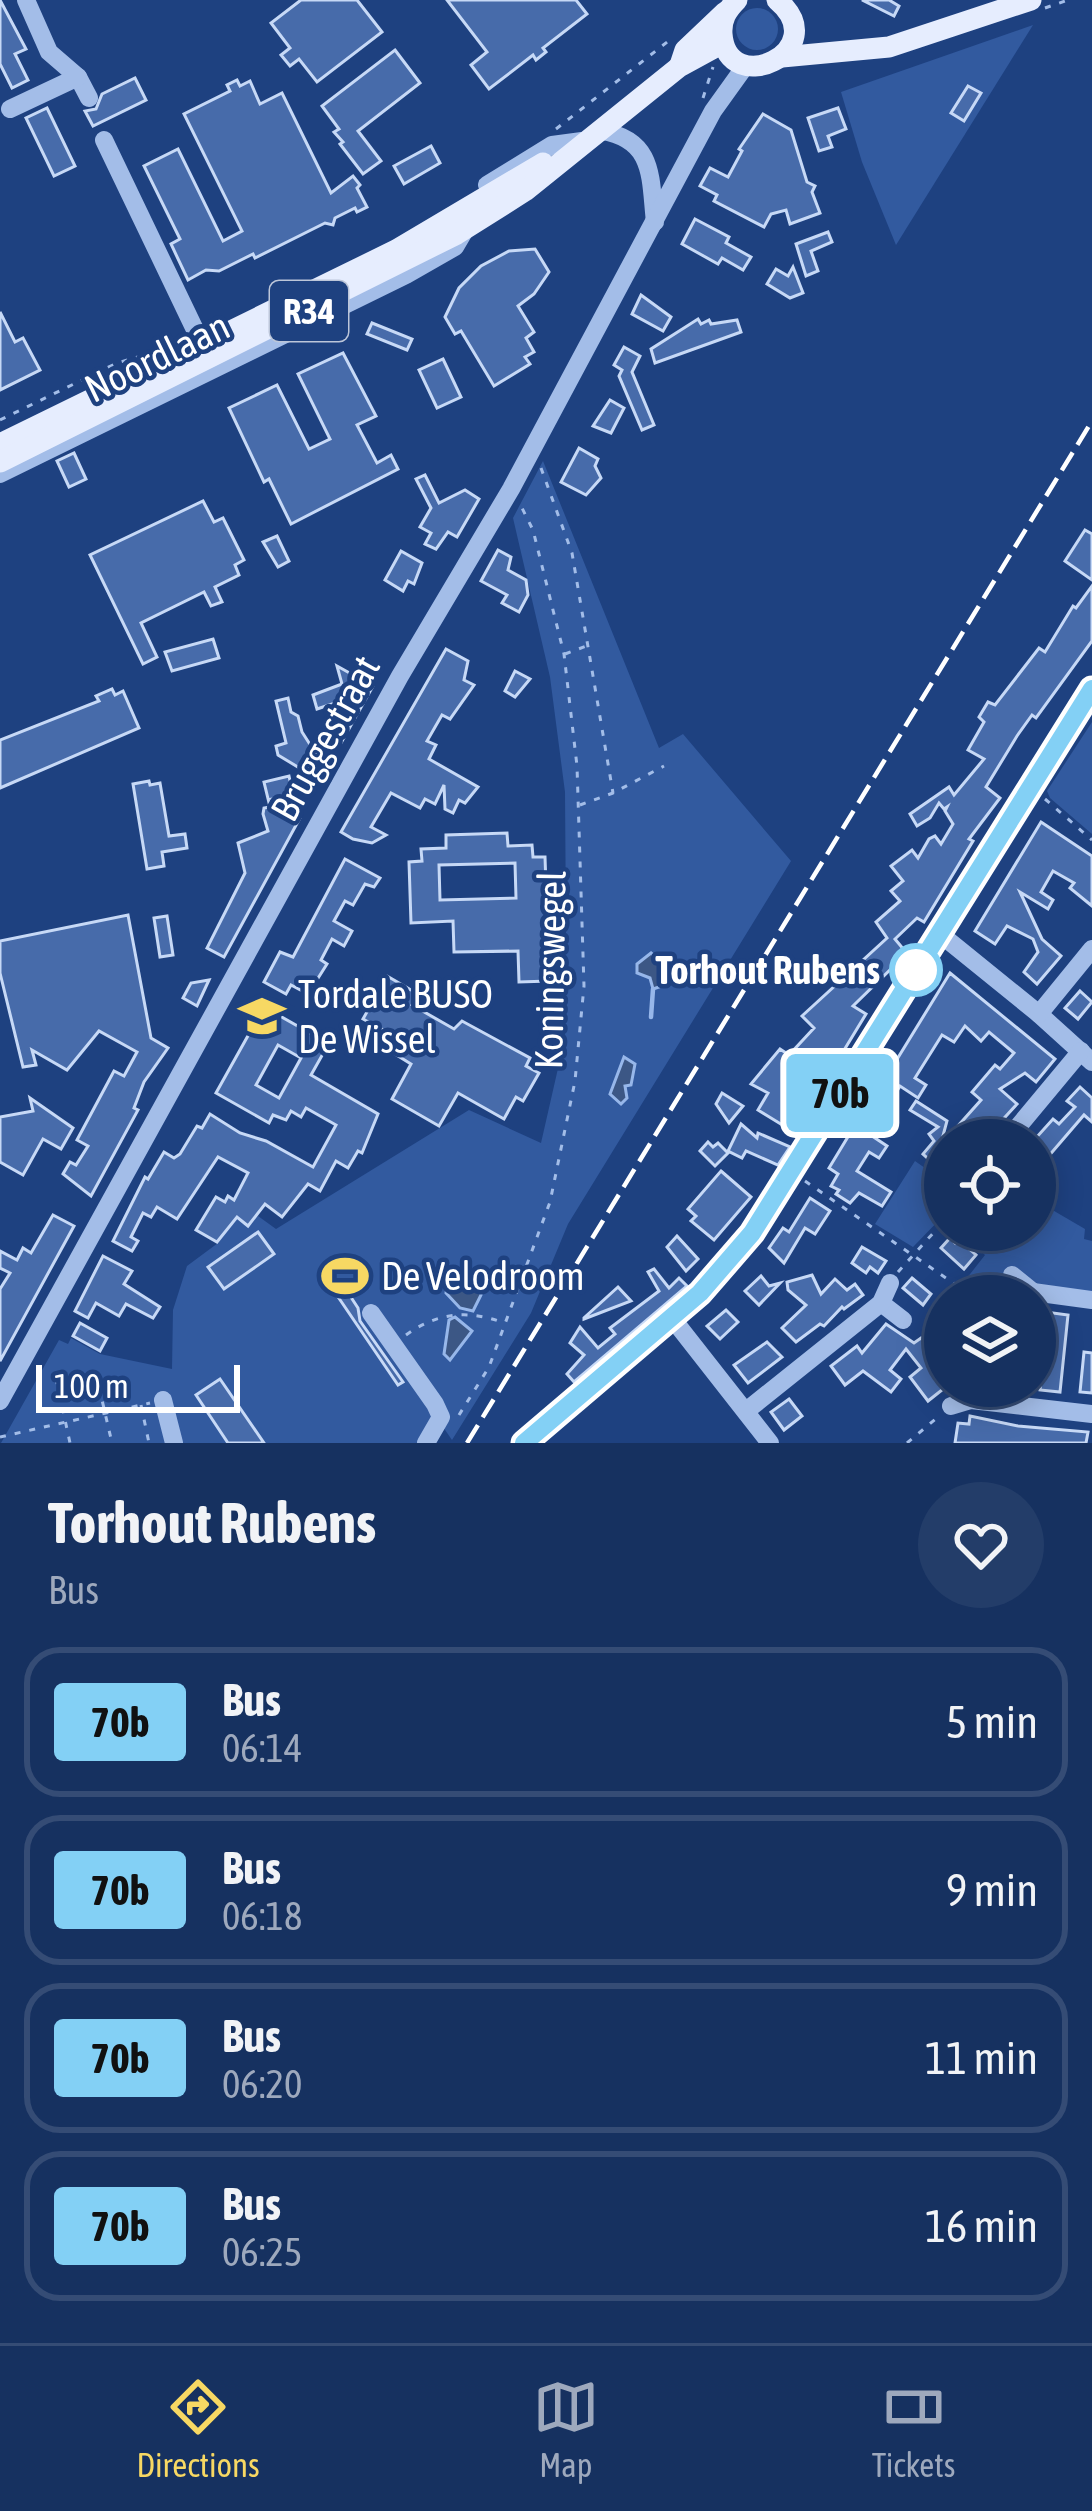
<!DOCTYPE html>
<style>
:root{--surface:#163160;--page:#233d69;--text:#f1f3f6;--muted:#9ea9bd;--line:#354c75;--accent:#f7d863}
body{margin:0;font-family:"Asap Condensed",sans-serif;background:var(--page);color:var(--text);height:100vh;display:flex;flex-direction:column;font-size:45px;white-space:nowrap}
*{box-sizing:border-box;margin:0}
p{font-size:39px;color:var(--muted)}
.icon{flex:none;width:66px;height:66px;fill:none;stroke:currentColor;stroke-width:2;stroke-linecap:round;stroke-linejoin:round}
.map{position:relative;height:1443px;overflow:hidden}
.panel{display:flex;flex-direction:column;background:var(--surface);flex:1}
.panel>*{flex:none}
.badge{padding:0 24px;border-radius:9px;font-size:42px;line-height:78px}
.controls{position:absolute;left:924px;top:1119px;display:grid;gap:24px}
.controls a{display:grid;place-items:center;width:132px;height:132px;border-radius:50%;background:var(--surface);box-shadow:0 6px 30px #0003,0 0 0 3px var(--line);font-size:60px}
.scale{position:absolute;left:36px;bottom:30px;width:204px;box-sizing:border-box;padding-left:12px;border:6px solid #fff;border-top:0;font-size:33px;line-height:42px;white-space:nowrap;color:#fff;-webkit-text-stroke:9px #1e4180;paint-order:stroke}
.map>.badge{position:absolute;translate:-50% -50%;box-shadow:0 0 0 6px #fff}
.round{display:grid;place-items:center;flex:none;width:126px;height:126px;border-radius:63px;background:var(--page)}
.summary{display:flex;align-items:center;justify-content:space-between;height:204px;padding:0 48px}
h1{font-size:57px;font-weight:700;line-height:90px}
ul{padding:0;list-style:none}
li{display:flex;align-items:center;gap:36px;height:150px;margin:0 24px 18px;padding:0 24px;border:6px solid var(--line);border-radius:36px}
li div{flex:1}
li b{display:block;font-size:45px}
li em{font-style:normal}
li .badge{min-width:132px;font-weight:700;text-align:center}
.tab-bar{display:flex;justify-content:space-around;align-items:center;height:168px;border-top:3px solid var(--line);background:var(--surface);font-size:33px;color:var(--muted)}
.tab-bar a{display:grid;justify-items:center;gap:6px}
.tab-bar .on{color:var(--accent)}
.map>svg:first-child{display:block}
</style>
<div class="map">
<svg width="1092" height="1443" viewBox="0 0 1092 1443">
<rect width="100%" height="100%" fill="#1e4180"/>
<g fill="#325a9f">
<circle cx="757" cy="29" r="21"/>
<path d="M1033 25 896 245 862 162 841 92Z"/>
<path d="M543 461 659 748 683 734 791 861 568 1224 531 1313 452 1440 441 1424 428 1443H1L59 1340 68 1344 71 1338 100 1354 172 1369 173 1310 187 1266 218 1243 237 1218 248 1226 258 1216 276 1229 469 1110 541 1143 559 1064 566 930 565 792 550 677 513 518Z"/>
<path d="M1092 722V834L1050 798 1047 791Z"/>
<path d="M915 1161 942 1180 935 1188 945 1195V1214L913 1247 875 1224Z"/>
<path d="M1037 1201 1085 1229 1084 1239 1092 1241V1292L1016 1285 1018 1296H978L963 1283 985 1255 959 1230H1035Z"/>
</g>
<g fill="#3c5785" stroke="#97b7ea" stroke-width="3">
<path d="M651 953 666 966 659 987 653 989 650 978 637 973V964Z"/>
<path d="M624 1057 635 1064 631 1085 625 1086 627 1098 621 1104 610 1094Z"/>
<path d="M457 1274 480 1282 481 1295 473 1311 460 1308 446 1293 448 1280Z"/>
<path d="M455 1317 472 1331 450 1360 444 1354 449 1320Z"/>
</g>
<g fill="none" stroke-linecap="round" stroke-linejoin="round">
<path stroke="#97b7ea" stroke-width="4.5" d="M651 1017 653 989"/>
</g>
<g fill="#476baa" stroke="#c7d9f6" stroke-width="3" fill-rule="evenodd">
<path d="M0 0 26 49 15 54 28 80 12 88 0 64Z"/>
<path d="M301 0H357L382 32 317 82 299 59 290 66 281 55 290 48 271 23Z"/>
<path d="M447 0H576L587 14 543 48 546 52 536 60 533 55 489 89 471 65 487 52Z"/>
<path d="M862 0H889L899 6 894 16Z"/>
<path d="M395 50 420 83 358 131 381 161 363 174 340 144 343 142 334 132 339 129 322 106Z"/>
<path d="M135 78 146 100 93 126 85 111 96 109 102 94Z"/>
<path d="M237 80 240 86 250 81 260 104 282 93 331 193 353 176 360 185 357 188 367 207 357 212 355 208 335 218 333 225 325 223 255 258 253 254 219 271 206 270 188 280 171 244 180 239 144 166 178 149 223 241 242 231 184 114 230 91 227 85Z"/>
<path d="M968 86 981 93 964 121 951 113Z"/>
<path d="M47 108 75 166 54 176 26 118Z"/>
<path d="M838 108 846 129 828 136 832 147 819 151 808 118Z"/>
<path d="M763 114 791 130 807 182 815 186 812 192 820 213 790 224 786 210 771 214 764 227 714 201 717 195 700 186 710 168 728 177 742 151 739 149Z"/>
<path d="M431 146 440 163 404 184 394 166Z"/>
<path d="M695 219 729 237 726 243 751 257 743 270 722 258 718 264 682 244Z"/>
<path d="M828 232 832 242 811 251 818 271 806 276 796 244Z"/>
<path d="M535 249 549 272 534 294 518 306 534 332 526 338 534 352 525 357 530 364 494 386 461 331 455 334 445 317 459 288 481 266 509 251Z"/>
<path d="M793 267 803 293 790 298 767 284 776 269 788 276Z"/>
<path d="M641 295 671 317 663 331 632 314Z"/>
<path d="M0 312 15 342 23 338 40 370 0 390Z"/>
<path d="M698 319 701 324 709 320 711 324 737 320 741 332 655 363 651 349Z"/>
<path d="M372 323 412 339 407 350 367 334Z"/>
<path d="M624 347 640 356 632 372 654 425 642 430 619 376 622 370 614 365Z"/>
<path d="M343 353 376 416 357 425 377 463 391 455 398 469 291 524 269 479 264 482 229 408 277 385 309 449 330 439 298 374Z"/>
<path d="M443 359 461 397 437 408 419 370Z"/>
<path d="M610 400 624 408 611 433 593 426Z"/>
<path d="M579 448 598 459 595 466 601 478 586 495 561 482Z"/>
<path d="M74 453 86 479 69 487 57 461Z"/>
<path d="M425 475 439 503 465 490 479 499 457 537 448 532 436 549 425 544 431 533 420 527 431 508 416 479Z"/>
<path d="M203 501 214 522 223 518 244 560 235 565 239 575 215 587 222 602 211 606 204 592 141 623 157 657 143 664 90 555Z"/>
<path d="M1085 530 1092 534V580L1065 561Z"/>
<path d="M277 536 289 561 278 567 263 542Z"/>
<path d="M498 550 511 557 508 570 526 580 528 595 519 612 502 603 507 595 481 581Z"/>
<path d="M401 551 422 563 414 584 408 581 403 591 385 580Z"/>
<path d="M1092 586V641L1036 718 1032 715 1017 736 986 787 1000 798 969 839 973 841 924 922 917 918 895 939 905 951 897 963 853 1006 866 1014 821 1088 804 1105 800 1100 784 1126 758 1110 768 1093 751 1084 780 1049 789 1055 814 1028 802 1016 887 938 876 922 900 901 891 891 903 881 891 866 912 850 918 858 929 839 935 836 941 844 953 824 945 811 947 807 944 809 939 803 930 818 917 826 910 814 949 787 954 795 984 759 968 750 984 722 979 717 988 702 995 705 1039 648 1045 652 1073 606 1076 608Z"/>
<path d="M213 639 219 658 172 671 165 652Z"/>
<path d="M446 649 468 661 464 680 474 685 450 719 442 715 427 741 436 745 429 759 478 787 465 803 459 800 453 813 445 809 444 785 435 804 425 799 420 808 391 793 371 827 386 835 372 843 353 839 341 832Z"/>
<path d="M337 666 373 686 341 743 324 734 338 702 317 709 313 695 342 684Z"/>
<path d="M515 671 530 679 515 697 505 691Z"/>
<path d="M112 689 115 695 123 691 139 728 0 788V740L99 701 96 696Z"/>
<path d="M288 698 291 712 298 716 302 732 318 757 311 775 278 755 276 746 286 743 276 701Z"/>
<path d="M289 776 293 795 272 799 300 818 224 957 207 948 245 873 238 843 268 831 263 814 264 808 270 807 264 782Z"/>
<path d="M149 781 150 785 160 783 169 836 185 834 187 848 162 852 164 866 147 869 133 784Z"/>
<path d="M1041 822 1092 856V906L1070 888 1074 883 1053 871 1041 892 1053 900 1048 909 1020 892 1042 939 1061 956 1037 984 1024 972 1038 952 1033 939 1007 926 995 944 975 931Z"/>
<path d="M507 833 508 846 532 845 533 857H545L547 915H553L554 931H548L549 981 519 982 518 951 454 952 453 921 411 923 409 862 422 861 421 849 446 848V835ZM515 863 516 898 440 900 439 865Z"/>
<path d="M345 859 380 878 374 887 365 884 353 905 345 901 334 921 352 931 344 946 332 939 321 960 327 964 308 994 291 985 286 994 264 982 280 952 293 957Z"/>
<path d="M128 915 151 1038 168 1048 144 1082 134 1108 138 1110 91 1196 63 1174 70 1162 76 1165 88 1146 77 1140 114 1071 124 1076 137 1052 99 1031 67 1070 32 1050 36 1065 23 1067 0 973V941Z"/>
<path d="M167 916 173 955 160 957 154 918Z"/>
<path d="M950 973 1055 1059 1036 1082 1025 1073 1000 1089 1017 1104 984 1140H971L957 1127 981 1100 972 1092 995 1065 1000 1069 1014 1053 989 1032 981 1041 965 1026 954 1042 942 1035 915 1078 926 1085 918 1098 900 1086 897 1091 893 1088 881 1106 886 1109 872 1136 887 1146 879 1158 869 1152 857 1171 891 1192 882 1206 859 1193 850 1203 836 1194 839 1190 831 1186 838 1174 829 1168 849 1135 845 1133 851 1123 856 1126Z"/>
<path d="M387 976 418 994 412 1005 454 1029 462 1021 530 1058 526 1066 539 1073 523 1101 516 1097 504 1119 458 1093 439 1126 392 1099 411 1064 390 1051 398 1038 363 1019Z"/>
<path d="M209 980 197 1006 183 998 191 983Z"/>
<path d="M1080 991 1092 1002 1078 1019 1065 1008Z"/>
<path d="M264 1007 317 1037 312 1046 324 1052 311 1075 378 1114 362 1153 358 1151 348 1168 336 1161 320 1191 308 1184 282 1217 265 1204 248 1226 237 1217 217 1242 196 1230 216 1197 225 1202 228 1196 234 1200 248 1173 218 1157 177 1219 157 1207 151 1217 143 1213 131 1237 138 1241 132 1251 113 1241 145 1177 148 1179 164 1152 174 1158 180 1154 197 1126 202 1128 210 1114 240 1133 266 1141 313 1167 336 1125 306 1108 301 1117 291 1111 286 1120 273 1115 269 1123 216 1093ZM278 1045 301 1058 279 1098 256 1085Z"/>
<path d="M1080 1087 1092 1098V1122L1084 1115 1035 1172V1139L1053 1119 1059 1124 1075 1107 1067 1101Z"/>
<path d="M722 1093 743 1106 729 1123 716 1104Z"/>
<path d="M30 1098 73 1128 61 1149 43 1139 23 1175 0 1162V1117L33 1111Z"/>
<path d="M916 1101 947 1121 941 1143 945 1147V1174L923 1154 934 1141 929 1134 938 1127 910 1110Z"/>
<path d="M741 1124 757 1138 758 1133 790 1147 778 1165 746 1151 742 1158 728 1151Z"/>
<path d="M708 1142 713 1147 718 1143 728 1153 715 1166 700 1151Z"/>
<path d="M721 1171 751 1197 714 1240 691 1221 696 1216 688 1209Z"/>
<path d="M810 1198 830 1211 815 1234 805 1228 784 1263 769 1248 783 1228 789 1232Z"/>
<path d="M53 1215 74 1226 0 1361V1289L10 1273 0 1268V1251L17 1260 23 1248 31 1253Z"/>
<path d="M258 1232 274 1254 224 1289 208 1267Z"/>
<path d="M677 1236 698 1259 686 1271 667 1247Z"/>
<path d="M950 1238 955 1243 958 1239 976 1255 964 1269 941 1248Z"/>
<path d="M862 1247 886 1261 878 1273 870 1267 866 1273 852 1263Z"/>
<path d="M103 1256 132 1271 124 1284 160 1307 153 1318 126 1304 119 1316 96 1303 88 1318 75 1311Z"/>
<path d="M654 1269 669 1288 679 1278 687 1286 574 1382 567 1374 584 1355 570 1343 580 1327 598 1348 615 1334 610 1328 659 1291 648 1272Z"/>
<path d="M812 1275 821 1294 835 1279 847 1290 855 1284 863 1295 844 1309 842 1307 824 1326 820 1324 796 1342 782 1328 806 1305 788 1290 787 1282Z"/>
<path d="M761 1276 769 1286 780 1283 759 1305 745 1291Z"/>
<path d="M912 1278 931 1294 923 1305 903 1288Z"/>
<path d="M341 1282 358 1308 360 1321 403 1382 398 1385 332 1288Z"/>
<path d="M618 1287 631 1301 584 1319V1318Z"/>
<path d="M726 1310 738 1322 720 1339 707 1326Z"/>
<path d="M1038 1311 1068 1315 1060 1392 1040 1390 1043 1359 1035 1358Z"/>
<path d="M80 1323 107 1338 100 1351 73 1336Z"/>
<path d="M886 1324 914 1343 921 1338 937 1358 929 1364 947 1386 928 1401 910 1377 921 1368 906 1349 890 1370 901 1379 891 1392 863 1371 845 1385 831 1366 857 1346 862 1353Z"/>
<path d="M767 1342 782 1357 748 1383 734 1365Z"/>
<path d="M1084 1352 1092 1353V1393L1080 1392Z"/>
<path d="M220 1379 264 1443H228L196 1395Z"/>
<path d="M789 1399 802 1416 784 1430 771 1412Z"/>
<path d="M970 1416 1018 1426 1088 1432 1086 1443H955L958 1423 969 1424Z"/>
</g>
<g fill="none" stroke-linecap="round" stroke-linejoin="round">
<g stroke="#a3bde8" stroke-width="3" stroke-dasharray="6 9" stroke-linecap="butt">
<path d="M1045 8 1068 0"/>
<path d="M703 98 713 67"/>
<path d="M556 129 671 39"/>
<path d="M0 420 117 363 138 357"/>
<path d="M541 468 572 553 613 793"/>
<path d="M565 654 589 645"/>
<path d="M1045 799 1092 840"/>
<path d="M580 805 613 793 664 766"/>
<path d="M805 1181 972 1296"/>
<path d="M898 1272 945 1220"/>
<path d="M406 1335C436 1313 468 1309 504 1323"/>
<path d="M945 1355V1358"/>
<path d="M56 1378 70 1443"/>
<path d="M99 1387 112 1443"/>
<path d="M141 1405 149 1443"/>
<path d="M459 1415 489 1367 550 1202 575 1081 584 986 577 766 564 654 533 530 519 502"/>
<path d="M0 1437 150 1403"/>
<path d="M907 1443 938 1417"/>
</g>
<g stroke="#a3bde8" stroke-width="18">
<path d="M26 0 49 52 78 77 89 98"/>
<path d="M10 109 78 77"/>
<path d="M602 131C655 140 650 178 655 222"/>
<path d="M104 140 198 336"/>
<path d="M487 185 552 145 582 141"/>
<path d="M0 474 406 275 455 247 465 230"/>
<path d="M939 933 1039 1014 1092 1062"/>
<path d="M1039 1014 1092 949"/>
<path d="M1007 1140 1081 1051"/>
<path d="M1012 1275 1033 1292"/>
<path d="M1031 1296 1033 1292 1092 1300"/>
<path d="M881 1303 903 1320"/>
<path d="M371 1313 435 1404 441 1417 426 1443"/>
<path d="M672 1318 770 1443"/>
<path d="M163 1400 174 1443"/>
<path d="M0 1401 400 676 511 489 713 111 746 65"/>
<path d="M951 1406 971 1400 1092 1414"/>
<path d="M746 1411 881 1303 890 1283"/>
<path d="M524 1443 700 1293 752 1233 1092 689"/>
</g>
<g stroke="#e6edfe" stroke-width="21">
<path d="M737 0C727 10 721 19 722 34 727 101 836 50 777 0"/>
<path d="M782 57 889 47 1031 0"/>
<path d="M680 65 685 50 725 12"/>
<path d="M0 444 396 250 543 163"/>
<path d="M0 462 457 234 525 191 679 67 723 43"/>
</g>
<path stroke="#fff" stroke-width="4.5" stroke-dasharray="21 9" stroke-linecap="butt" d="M467 1443 1092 421"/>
</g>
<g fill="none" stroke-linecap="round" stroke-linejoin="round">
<defs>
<path id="line" d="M524 1443 700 1293 752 1233 1092 689"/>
</defs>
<use href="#line" stroke="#fff" stroke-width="27"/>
<use href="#line" stroke="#83d0f5" stroke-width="18"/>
</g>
<defs>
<symbol id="school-bare" viewBox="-9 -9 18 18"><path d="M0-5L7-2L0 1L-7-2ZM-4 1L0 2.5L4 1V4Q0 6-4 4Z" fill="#f7d863" stroke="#1e4180" stroke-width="2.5" paint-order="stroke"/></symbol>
<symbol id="stadium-bare" viewBox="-9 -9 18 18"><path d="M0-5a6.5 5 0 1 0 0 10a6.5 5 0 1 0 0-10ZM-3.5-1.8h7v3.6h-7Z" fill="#f7d863" stroke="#1e4180" stroke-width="2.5" paint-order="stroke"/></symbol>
</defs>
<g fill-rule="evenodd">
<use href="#school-bare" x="229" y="983" width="66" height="66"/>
<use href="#stadium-bare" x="312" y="1243" width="66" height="66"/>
</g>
<circle fill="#fff" stroke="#83d0f5" stroke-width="6" cx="916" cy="970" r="24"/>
<g text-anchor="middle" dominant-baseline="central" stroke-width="9" stroke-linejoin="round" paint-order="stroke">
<rect fill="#1e4180" stroke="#bcc6d9" stroke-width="3" x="270" y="281" width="78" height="60" rx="9"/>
<g font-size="36" font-weight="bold" fill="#fff">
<text x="309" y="311">R34</text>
</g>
<g font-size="39" fill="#fff" stroke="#1e4180">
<text transform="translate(157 357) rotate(-26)">Noordlaan</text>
<text transform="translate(325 738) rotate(-61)">Bruggestraat</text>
<text transform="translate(550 970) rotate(-89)">Koningswegel</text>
</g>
<g font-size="39" font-weight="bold" fill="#fff" stroke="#1e4180" text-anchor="end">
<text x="880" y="970">Torhout Rubens</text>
</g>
<g font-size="39" fill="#fff" stroke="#1e4180" text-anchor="start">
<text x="298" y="994">Tordale BUSO<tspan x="298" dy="45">De Wissel</tspan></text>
<text x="381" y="1276">De Velodroom</text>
</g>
</g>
</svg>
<div class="controls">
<a><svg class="icon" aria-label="locate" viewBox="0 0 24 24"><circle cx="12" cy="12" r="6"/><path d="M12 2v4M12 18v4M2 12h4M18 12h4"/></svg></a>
<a><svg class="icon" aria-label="layers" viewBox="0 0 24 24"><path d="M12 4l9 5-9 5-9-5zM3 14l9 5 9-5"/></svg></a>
</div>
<div class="scale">100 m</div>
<b class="badge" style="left:840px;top:1093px;background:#83d0f5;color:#111">70b</b>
</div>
<section class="panel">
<div class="summary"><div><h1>Torhout Rubens</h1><p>Bus</p></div><a class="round"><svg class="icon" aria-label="heart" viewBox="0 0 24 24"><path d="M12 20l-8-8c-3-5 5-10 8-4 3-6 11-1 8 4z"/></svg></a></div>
<ul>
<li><span class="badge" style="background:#83d0f5;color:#111">70b</span><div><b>Bus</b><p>06:14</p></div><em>5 min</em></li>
<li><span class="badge" style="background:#83d0f5;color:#111">70b</span><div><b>Bus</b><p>06:18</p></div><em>9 min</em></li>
<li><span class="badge" style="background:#83d0f5;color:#111">70b</span><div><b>Bus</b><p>06:20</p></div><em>11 min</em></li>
<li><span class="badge" style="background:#83d0f5;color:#111">70b</span><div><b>Bus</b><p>06:25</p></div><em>16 min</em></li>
</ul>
</section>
<nav class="tab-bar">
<a class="on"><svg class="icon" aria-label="directions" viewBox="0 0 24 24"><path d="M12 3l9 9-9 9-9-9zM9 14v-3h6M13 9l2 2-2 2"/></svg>Directions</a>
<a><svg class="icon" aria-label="map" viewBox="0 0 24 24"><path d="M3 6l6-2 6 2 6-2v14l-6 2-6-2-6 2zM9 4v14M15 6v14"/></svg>Map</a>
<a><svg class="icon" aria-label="tickets" viewBox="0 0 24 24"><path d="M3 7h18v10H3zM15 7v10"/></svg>Tickets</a>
</nav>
